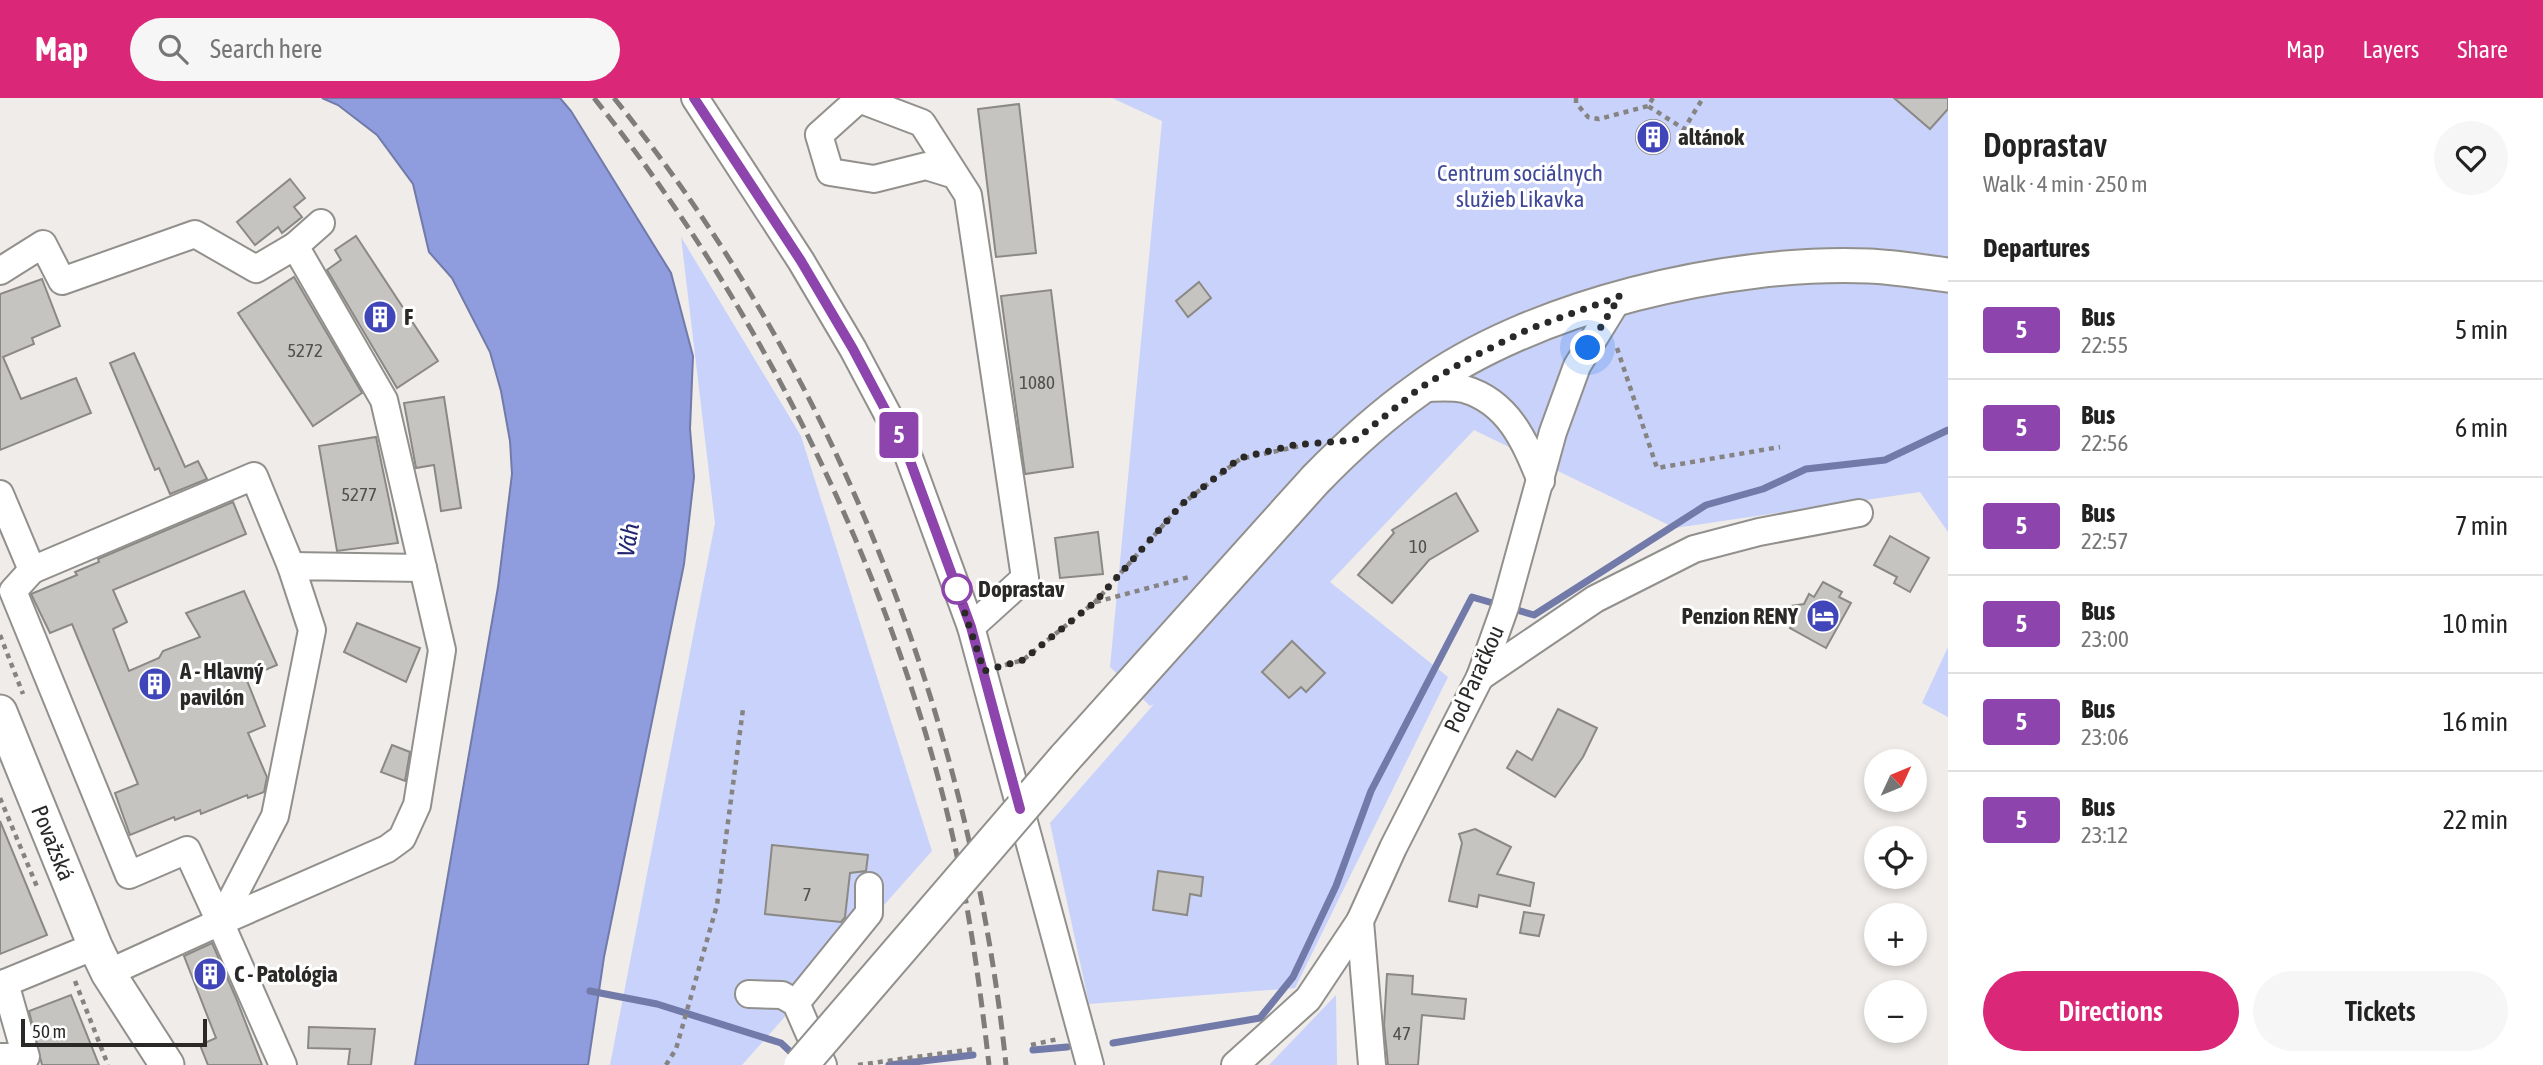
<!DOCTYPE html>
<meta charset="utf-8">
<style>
:root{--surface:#fff;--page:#f6f6f6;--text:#222;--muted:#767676;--line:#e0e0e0;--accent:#db2777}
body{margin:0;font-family:"Asap Condensed",sans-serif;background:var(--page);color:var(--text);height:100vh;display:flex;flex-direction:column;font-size:26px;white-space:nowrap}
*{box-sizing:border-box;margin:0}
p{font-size:23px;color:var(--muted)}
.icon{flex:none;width:38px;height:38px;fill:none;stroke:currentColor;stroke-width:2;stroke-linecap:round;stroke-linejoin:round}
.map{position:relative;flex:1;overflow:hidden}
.drawer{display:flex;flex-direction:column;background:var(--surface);width:595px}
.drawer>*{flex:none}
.badge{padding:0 14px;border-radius:5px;font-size:24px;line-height:46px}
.needle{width:46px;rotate:46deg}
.controls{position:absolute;left:1864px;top:651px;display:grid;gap:14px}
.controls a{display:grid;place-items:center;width:63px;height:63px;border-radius:50%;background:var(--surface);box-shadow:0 4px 10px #0003;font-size:35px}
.scale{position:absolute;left:21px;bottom:18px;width:186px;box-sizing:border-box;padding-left:7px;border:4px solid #2a2928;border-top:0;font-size:19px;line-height:24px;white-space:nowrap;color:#2a2928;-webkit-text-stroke:5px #fff;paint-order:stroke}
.you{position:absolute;width:35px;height:35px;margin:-18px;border:5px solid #fff;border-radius:50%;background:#1a73e8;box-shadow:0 0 0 10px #1a73e833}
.map>.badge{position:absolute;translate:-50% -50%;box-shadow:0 0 0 4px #fff}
h2{padding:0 35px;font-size:26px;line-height:63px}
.round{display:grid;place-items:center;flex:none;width:74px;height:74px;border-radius:37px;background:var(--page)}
.overview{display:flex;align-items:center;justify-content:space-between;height:119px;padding:0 35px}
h1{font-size:33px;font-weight:600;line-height:52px}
.primary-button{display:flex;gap:14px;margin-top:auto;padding:14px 35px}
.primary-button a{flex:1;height:80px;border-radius:42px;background:var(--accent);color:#fff;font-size:28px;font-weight:600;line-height:80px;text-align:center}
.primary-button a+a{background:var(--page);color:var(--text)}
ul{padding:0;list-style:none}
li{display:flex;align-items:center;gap:21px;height:98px;padding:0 35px;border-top:2px solid var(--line)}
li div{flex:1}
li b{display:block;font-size:26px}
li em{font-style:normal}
li .badge{min-width:77px;font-weight:700;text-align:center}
header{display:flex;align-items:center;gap:42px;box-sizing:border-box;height:98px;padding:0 35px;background:var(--accent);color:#fff}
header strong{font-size:33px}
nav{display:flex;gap:38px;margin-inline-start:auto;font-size:24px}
.search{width:490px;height:63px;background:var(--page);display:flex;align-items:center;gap:18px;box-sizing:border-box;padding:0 24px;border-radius:38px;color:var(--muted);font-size:26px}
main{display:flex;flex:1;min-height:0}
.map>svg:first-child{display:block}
</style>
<header>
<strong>Map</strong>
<div class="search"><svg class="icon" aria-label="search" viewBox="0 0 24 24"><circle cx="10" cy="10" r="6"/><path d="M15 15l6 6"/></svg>Search here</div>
<nav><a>Map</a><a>Layers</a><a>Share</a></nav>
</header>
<main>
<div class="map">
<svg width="1948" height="967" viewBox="0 0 1948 967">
<rect width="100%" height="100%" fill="#efece9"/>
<g fill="#c9d2fa">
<path d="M1112 0H1948V434L1920 394 1675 430 1474 332 1330 484 1448 579 1295 890 1089 906 1050 725 1154 606 1150 608 1110 569 1162 23Z"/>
<path d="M681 139 801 338 932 753 742 967H610L715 425Z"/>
<path d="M1948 549V619L1922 605Z"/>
<path d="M1336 897 1337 967H1269Z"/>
</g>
<path fill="#8f9ddf" stroke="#717aa8" stroke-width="2" d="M322 0H560L571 13 671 175 693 258 690 331 694 379 684 466 604 859 588 967H415L498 489 512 376 510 343 501 293 490 254 452 180 429 154 413 86 377 37 338 7Z"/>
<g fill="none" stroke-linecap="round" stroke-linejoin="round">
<g stroke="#717aa8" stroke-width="7">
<path d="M590 893 657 906 781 945 796 959"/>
<path d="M1113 945 1260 920 1293 879 1336 788 1371 693 1472 499 1534 517 1706 407 1763 391 1806 371 1885 362 1948 332"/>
<path d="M1033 952 1067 949"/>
<path d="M889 967 973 957"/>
</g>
</g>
<g fill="#c6c4c0" stroke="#8b8985" stroke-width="2">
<path d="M1894 0H1948V11L1930 31Z"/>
<path d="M1019 6 1036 155 996 159 978 11Z"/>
<circle cx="1653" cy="39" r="17"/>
<path d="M290 81 305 100 294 109 302 119 282 135 278 129 255 147 237 124Z"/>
<path d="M356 138 438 263 397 290 327 172 341 162 335 152Z"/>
<path d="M294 179 362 295 313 328 238 215Z"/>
<path d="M42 181 60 228 32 240 34 246 3 259 21 301 76 280 91 315 0 352V196Z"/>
<path d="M1199 184 1211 200 1188 219 1176 203Z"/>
<path d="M1051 192 1073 369 1025 376 1001 198Z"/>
<path d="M134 255 185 369 198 363 207 381 170 396 159 370 155 372 110 265Z"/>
<path d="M444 299 461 410 441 413 434 367 416 370 404 305Z"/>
<path d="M376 339 398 445 337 453 319 348Z"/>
<path d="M1456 395 1478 433 1429 462 1392 505 1358 477 1394 435 1392 432Z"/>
<path d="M233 404 246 436 113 492 127 524 113 531 129 573 159 560 163 553 200 539 186 515 244 493 277 567 246 580 265 628 248 635 267 679 264 694 248 700 247 697 201 716 200 712 175 722 174 719 130 737 115 695 138 686 72 526 50 535 31 496 77 477 75 474 99 464 98 461Z"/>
<path d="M1098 434 1103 476 1060 480 1055 440Z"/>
<path d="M1890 438 1929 460 1910 494 1894 485 1897 479 1874 467Z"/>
<path d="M1823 484 1842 494 1839 499 1851 505 1826 550 1790 530 1795 520 1790 508 1804 506 1809 496 1814 499Z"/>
<path d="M357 525 420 550 406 584 344 554Z"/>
<path d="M1292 543 1325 575 1306 594 1301 589 1289 600 1262 574Z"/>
<path d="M1558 611 1597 630 1583 659 1555 699 1507 670 1517 653 1532 662Z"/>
<path d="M392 647 410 654 405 683 381 674Z"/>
<path d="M0 723 47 837 0 856Z"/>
<path d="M1475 731 1511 749 1497 776 1534 785 1530 808 1479 797 1477 809 1449 803 1462 745 1459 736Z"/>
<path d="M772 747 868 757 866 773 850 775 845 819 841 824 765 816Z"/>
<path d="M1158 773 1203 779 1201 798 1190 796 1187 817 1153 812Z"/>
<path d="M1524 814 1544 817 1539 838 1520 835Z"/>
<path d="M212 845 236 900 262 967H208L200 947 216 940 184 858Z"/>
<path d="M1387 876 1413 878 1412 896 1466 901 1464 921 1422 917 1418 967H1388L1384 927Z"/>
<path d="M71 897 99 967H42L29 913Z"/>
<path d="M309 929 375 931 371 967H348L350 951 308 950Z"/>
</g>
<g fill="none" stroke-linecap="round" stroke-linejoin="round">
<defs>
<g id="minor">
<path d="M695 0 801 163 853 251 905 349 971 529 1090 967"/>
<path d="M955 77 926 68 874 81 830 74 819 37 859 1 922 25 968 97 1025 480 971 529"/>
<path d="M0 173 43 146 62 183 195 136 256 171 295 148"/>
<path d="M1420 290C1434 290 1451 288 1464 291 1509 304 1525 344 1541 383"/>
<path d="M0 396 32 472 254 378 291 468"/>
<path d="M32 472 13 493 129 777 187 752 220 824 108 875"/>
<path d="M1480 579 1595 501 1694 451 1759 434 1859 415"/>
<path d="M220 824 387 751 402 740 417 707 442 552 384 302 295 148 321 125"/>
<path d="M220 824 275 718 312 532 291 468 423 470"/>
<path d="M220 824 283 967"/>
<path d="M0 887 95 848"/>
<path d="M749 896 782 897 796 905 823 967"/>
<path d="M796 905 869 815V788"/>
<path d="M0 959H26L5 885"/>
<path d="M1235 967 1308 901 1360 823"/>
<path d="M1372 967 1360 823 1393 750 1480 579 1505 509 1553 334 1577 268 1620 198"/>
</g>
<g id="major">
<path d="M0 614 95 848 108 875 167 967"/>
<path d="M1065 660 1315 382C1347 349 1381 318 1419 291 1531 208 1730 162 1869 168 1895 169 1922 174 1948 177"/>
</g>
</defs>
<use href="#minor" stroke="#92908d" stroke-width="30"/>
<use href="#major" stroke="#92908d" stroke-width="37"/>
<g stroke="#868482" stroke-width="4.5" stroke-dasharray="5 5" stroke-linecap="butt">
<path d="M1576 0V5L1588 19 1599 21 1648 8"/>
<path d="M1653 0 1648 8 1684 31 1703 0"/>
<path d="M1617 250 1657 370 1780 349"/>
<path d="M1096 504 1189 479"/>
<path d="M0 537 23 596"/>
<path d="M1005 567 1023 562 1095 504 1182 406 1240 361 1309 346"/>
<path d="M0 700 38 791"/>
<path d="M75 883 108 967"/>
<path d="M1031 947 1058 941"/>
<path d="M666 967 676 951 717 807 743 611"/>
<path d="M858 967 974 951"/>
</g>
<use href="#minor" stroke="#fff" stroke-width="26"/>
<use href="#major" stroke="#fff" stroke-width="33"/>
<g stroke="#7e7d7b" stroke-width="5" stroke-dasharray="14 7" stroke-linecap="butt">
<path d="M594 0C759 206 891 473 951 731 969 808 980 888 989 967"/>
<path d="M614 0C835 273 970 619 1006 967"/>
</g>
<defs>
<path id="major-bridge" d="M801 967 1065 660"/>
</defs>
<use href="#major-bridge" stroke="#92908d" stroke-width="37" stroke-linecap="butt"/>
<use href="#major-bridge" stroke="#fff" stroke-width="33"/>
</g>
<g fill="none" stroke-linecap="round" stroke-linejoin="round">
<defs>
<path id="line" d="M694 0 801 163 853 251 905 349 971 529 1020 711"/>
</defs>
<use href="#line" stroke="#fff" stroke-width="16"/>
<use href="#line" stroke="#8e44ad" stroke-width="10"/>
<path stroke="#2a2928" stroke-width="7" stroke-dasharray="0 12.6" d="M957 491 984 573 1023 562 1095 504 1182 406 1240 360 1294 347 1355 342 1420 290 1466 262 1529 231 1620 198 1588 250"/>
</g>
<defs>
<symbol id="building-disc" viewBox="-11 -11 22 22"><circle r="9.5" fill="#4045ba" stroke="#fff"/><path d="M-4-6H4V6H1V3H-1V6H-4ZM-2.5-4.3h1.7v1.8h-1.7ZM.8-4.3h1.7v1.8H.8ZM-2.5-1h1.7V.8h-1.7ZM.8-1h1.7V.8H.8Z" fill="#fff"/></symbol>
<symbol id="hotel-disc" viewBox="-11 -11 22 22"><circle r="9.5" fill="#4045ba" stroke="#fff"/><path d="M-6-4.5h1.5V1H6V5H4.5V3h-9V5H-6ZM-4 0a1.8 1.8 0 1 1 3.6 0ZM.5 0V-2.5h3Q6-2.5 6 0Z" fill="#fff"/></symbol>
</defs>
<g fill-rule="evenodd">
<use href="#building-disc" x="1634" y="20" width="38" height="38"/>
<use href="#building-disc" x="361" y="200" width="38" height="38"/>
<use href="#hotel-disc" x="1804" y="499" width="38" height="38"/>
<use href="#building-disc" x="136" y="567" width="38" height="38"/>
<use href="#building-disc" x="191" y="857" width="38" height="38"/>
</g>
<circle fill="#fff" stroke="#8e44ad" stroke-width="3.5" cx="957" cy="491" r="14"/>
<g text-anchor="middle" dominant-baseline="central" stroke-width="6" stroke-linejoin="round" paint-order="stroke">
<g font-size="19" fill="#51504e">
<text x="305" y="252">5272</text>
<text x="1037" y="284">1080</text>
<text x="359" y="396">5277</text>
<text x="1418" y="448">10</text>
<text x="807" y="796">7</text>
<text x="1402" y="935">47</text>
</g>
<g font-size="23" font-weight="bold" fill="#2a2928" stroke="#fff" text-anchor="start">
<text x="1678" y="39">altánok</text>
<text x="404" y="219">F</text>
<text x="1798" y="518" text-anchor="end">Penzion RENY</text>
<text x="180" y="573">A - Hlavný<tspan x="180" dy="26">pavilón</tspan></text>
<text x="234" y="876">C - Patológia</text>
</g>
<g font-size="23" fill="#3f4897" stroke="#fff">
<text x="1520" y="75">Centrum sociálnych<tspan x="1520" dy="26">služieb Likavka</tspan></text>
</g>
<g font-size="23" font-weight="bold" fill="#2a2928" stroke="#fff" text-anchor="start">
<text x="978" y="491">Doprastav</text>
</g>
<g font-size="23" fill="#2a2928" stroke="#fff">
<text transform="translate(1474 581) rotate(-66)">Pod Paračkou</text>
<text transform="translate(53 745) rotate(68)">Považská</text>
</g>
<g font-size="24" font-style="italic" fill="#232571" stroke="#fff">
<text transform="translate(628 442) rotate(-80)">Váh</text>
</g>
</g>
</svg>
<div class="controls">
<a><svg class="needle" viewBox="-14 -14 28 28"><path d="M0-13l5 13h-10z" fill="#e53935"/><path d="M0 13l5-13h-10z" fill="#767676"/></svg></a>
<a><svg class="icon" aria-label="locate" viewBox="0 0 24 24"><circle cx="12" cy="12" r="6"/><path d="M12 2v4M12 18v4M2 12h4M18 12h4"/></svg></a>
<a>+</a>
<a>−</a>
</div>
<div class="scale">50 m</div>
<div class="you" style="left:1588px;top:250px"></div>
<b class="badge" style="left:899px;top:337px;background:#8e44ad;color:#fff">5</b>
</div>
<section class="drawer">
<div class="overview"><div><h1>Doprastav</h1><p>Walk · 4 min · 250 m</p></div><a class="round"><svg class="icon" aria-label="heart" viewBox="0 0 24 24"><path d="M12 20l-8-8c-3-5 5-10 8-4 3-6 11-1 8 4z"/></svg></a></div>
<h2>Departures</h2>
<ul>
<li><span class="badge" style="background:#8e44ad;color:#fff">5</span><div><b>Bus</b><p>22:55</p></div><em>5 min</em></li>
<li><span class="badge" style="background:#8e44ad;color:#fff">5</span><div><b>Bus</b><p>22:56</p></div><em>6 min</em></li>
<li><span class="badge" style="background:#8e44ad;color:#fff">5</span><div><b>Bus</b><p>22:57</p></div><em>7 min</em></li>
<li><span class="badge" style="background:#8e44ad;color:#fff">5</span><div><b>Bus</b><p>23:00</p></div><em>10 min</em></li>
<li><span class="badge" style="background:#8e44ad;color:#fff">5</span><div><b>Bus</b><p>23:06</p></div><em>16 min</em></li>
<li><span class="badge" style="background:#8e44ad;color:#fff">5</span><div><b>Bus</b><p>23:12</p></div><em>22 min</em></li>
</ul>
<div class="primary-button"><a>Directions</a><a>Tickets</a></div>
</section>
</main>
